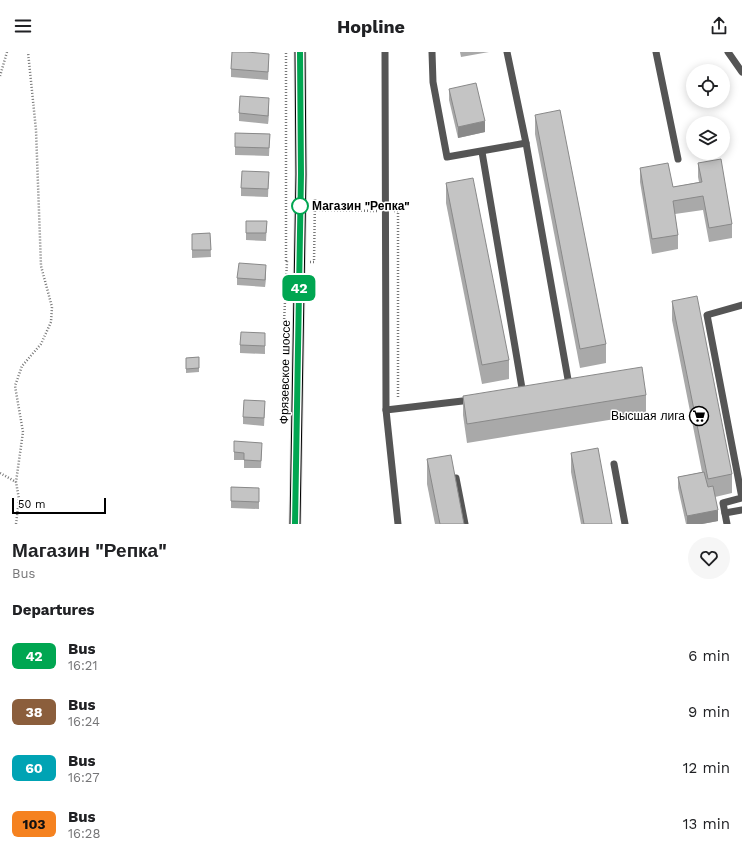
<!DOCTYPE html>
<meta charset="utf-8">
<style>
:root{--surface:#fff;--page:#f6f6f6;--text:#202124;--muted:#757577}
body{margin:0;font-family:"Work Sans",sans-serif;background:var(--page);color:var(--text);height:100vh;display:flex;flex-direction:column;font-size:15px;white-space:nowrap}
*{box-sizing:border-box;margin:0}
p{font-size:13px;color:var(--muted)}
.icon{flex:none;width:22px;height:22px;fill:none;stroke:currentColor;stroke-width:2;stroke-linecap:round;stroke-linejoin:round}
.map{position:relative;height:472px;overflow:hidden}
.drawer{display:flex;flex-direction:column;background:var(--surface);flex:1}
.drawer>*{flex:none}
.badge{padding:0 8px;border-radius:6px;font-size:14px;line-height:26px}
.tools{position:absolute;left:686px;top:12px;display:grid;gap:8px}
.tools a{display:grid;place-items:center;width:44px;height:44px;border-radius:50%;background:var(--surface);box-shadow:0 2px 10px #0003;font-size:20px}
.scale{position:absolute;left:12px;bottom:10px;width:94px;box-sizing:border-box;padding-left:4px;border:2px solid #000;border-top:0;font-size:11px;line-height:14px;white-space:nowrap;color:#000;-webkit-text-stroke:3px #fff;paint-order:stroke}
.map>.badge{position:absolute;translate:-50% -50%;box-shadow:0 0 0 2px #fff}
h2{padding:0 12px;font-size:15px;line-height:36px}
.round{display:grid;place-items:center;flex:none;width:42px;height:42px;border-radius:21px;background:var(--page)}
.summary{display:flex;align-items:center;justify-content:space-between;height:68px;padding:0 12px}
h1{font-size:19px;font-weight:700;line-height:30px}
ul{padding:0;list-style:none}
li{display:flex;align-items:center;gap:12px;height:56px;padding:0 12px}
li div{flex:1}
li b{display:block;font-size:15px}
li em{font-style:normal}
li .badge{min-width:44px;font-weight:700;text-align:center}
header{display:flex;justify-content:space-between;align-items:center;height:52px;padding:0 12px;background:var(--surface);font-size:18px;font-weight:700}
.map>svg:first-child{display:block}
</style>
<header><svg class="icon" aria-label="menu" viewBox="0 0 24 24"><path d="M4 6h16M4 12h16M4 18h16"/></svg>Hopline<svg class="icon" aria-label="share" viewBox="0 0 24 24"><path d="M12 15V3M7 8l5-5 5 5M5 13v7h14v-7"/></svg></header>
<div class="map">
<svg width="742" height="472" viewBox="0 0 742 472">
<rect width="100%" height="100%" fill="#fff"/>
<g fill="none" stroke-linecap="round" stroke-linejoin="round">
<defs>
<path id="trunk" d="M295 472 301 122 300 0"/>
</defs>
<use href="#trunk" stroke="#dbdbdb" stroke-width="13"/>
<g stroke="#777" stroke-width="2.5" stroke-dasharray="1 2" stroke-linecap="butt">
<path d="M0 24 7 0"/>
<path d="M316 158 377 159"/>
<path d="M394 159H398V347"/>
<path d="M286 209V0"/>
<path d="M310 210H314L315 146"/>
<path d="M284 270 287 209"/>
<path d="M0 421 16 430"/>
<path d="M16 472 19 447 16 430 23 380 15 334 22 314 41 292 51 270 52 255 41 214 36 78 28 0"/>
</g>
<g stroke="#555" stroke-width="7">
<path d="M385 0 386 358 398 472"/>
<path d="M432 0 433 30 447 105 526 91"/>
<path d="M507 0 526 91 569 333"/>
<path d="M656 0 678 107"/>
<path d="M728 0 742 20"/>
<path d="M482 100 523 342"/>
<path d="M386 358 471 348"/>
<path d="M614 412 625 472"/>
<path d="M456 426 465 472"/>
<path d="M725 461 742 458"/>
<path d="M727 472 723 451 742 446 707 263 742 253"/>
</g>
<use href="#trunk" stroke="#000" stroke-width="11"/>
</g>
<g fill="#a9a9a9">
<path d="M460 0H489L461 5Z"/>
<path d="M269 9 268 28 231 25V17Z"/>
<path d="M449 37 485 80 458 86 449 48Z"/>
<path d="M269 54 268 72 239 69V61Z"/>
<path d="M535 63 606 292V311L580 316 535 82Z"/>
<path d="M235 81 270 82 269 104 235 103Z"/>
<path d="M698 111 732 172V186L709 190 703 158 675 162 678 183V197L652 202 640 130V116L673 135 699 130 698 125Z"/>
<path d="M269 120 268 145 241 144V136Z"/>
<path d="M446 131 509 308V327L482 332 446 151Z"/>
<path d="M246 169H267L266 189 246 188Z"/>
<path d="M210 181 211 205 192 206V182Z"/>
<path d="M266 220 265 235 237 233V226Z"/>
<path d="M672 249 732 422V441L715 445 718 469 702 472H686L678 436V425L702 420 672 268Z"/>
<path d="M265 281V302L240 301V293Z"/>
<path d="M199 305V320L186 321V306Z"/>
<path d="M646 343V362L467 391 463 363V344Z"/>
<path d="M265 356 264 374 243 372V365Z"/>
<path d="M262 398 261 416H244V408H234V400Z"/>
<path d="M571 401 612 472H581L571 420Z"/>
<path d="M427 407 464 472H435L427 432Z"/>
<path d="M231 435 259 436V457L231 456Z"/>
</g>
<g fill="#898989">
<path d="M269 46V54L268 72V64Z"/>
<path d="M485 69V80L458 86V75Z"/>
<path d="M266 213V220L265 235V228Z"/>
<path d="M718 458V469L702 472H687V464Z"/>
</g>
<g fill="#c4c4c4" stroke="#898989">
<path d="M232 0H247L269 2 268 20 231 17Z"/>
<path d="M476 31 485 69 458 75 449 37Z"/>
<path d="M240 44 269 46 268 64 239 61Z"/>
<path d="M560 58 606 292 580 297 535 63Z"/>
<path d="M235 81 270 82 269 96 235 95Z"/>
<path d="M721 107 732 172 709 176 703 144 673 149 678 183 652 187 640 116 668 111 673 135 702 130 698 111Z"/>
<path d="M242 119 269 120 268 137 241 136Z"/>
<path d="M473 126 509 308 482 313 446 131Z"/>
<path d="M246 169H267L266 181H246Z"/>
<path d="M210 181 211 198H192V182Z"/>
<path d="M239 211 266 213 265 228 237 226Z"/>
<path d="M697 244 732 422 708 427 672 249Z"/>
<path d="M241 280 265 281V294L240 293Z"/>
<path d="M199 305V316L186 317V306Z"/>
<path d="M642 315 646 343 467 372 463 344Z"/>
<path d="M244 348 265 349 264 366 243 365Z"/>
<path d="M234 389 262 391 261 409 244 408V401L234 400Z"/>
<path d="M598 396 612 472H584L571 401Z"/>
<path d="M451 403 464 472H440L427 407Z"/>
<path d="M704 420 708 435 713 434 718 458 687 464 678 425Z"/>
<path d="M231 435 259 436V450L231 449Z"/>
</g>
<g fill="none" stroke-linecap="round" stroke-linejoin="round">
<defs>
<path id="line" d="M295 472 301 122 300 0"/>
</defs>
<use href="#line" stroke="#fff" stroke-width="9"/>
<use href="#line" stroke="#00a651" stroke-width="6"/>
</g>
<defs>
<symbol id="supermarket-ring" viewBox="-11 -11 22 22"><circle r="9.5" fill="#fff" stroke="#000" stroke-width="1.5"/><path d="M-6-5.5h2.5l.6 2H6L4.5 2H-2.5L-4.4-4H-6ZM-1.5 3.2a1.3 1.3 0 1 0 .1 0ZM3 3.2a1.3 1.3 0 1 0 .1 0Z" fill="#000"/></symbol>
</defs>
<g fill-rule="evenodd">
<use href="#supermarket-ring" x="688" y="353" width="22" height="22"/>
</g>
<circle fill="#fff" stroke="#00a651" stroke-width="2" cx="300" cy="154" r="8"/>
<g text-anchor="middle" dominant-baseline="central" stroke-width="3" stroke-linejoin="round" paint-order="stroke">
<g font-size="12" font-weight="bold" fill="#000" stroke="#fff" text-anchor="start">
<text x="312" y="154">Магазин "Репка"</text>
</g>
<g font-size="12" fill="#000" stroke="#fff">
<text transform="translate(285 320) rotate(-89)">Фрязевское шоссе</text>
</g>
<g font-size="12" fill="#000" stroke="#fff" text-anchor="end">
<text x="685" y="364">Высшая лига</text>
</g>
</g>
</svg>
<div class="tools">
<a><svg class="icon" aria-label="locate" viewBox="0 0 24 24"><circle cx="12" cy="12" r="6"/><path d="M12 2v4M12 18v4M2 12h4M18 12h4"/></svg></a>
<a><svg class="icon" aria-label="layers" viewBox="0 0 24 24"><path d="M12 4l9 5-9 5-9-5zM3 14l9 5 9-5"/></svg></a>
</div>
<div class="scale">50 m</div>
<b class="badge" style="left:299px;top:236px;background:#00a651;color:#fff">42</b>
</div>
<section class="drawer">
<div class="summary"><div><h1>Магазин &quot;Репка&quot;</h1><p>Bus</p></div><a class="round"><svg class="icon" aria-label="heart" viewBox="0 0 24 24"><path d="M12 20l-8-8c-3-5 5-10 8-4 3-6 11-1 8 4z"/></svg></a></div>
<h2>Departures</h2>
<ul>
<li><span class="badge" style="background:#00a651;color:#fff">42</span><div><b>Bus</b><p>16:21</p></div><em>6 min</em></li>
<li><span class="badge" style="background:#8b5e3c;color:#fff">38</span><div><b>Bus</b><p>16:24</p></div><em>9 min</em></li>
<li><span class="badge" style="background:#00a3b4;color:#fff">60</span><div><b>Bus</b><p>16:27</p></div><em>12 min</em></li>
<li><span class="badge" style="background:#f58220;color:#111">103</span><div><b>Bus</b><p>16:28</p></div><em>13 min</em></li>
</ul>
</section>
